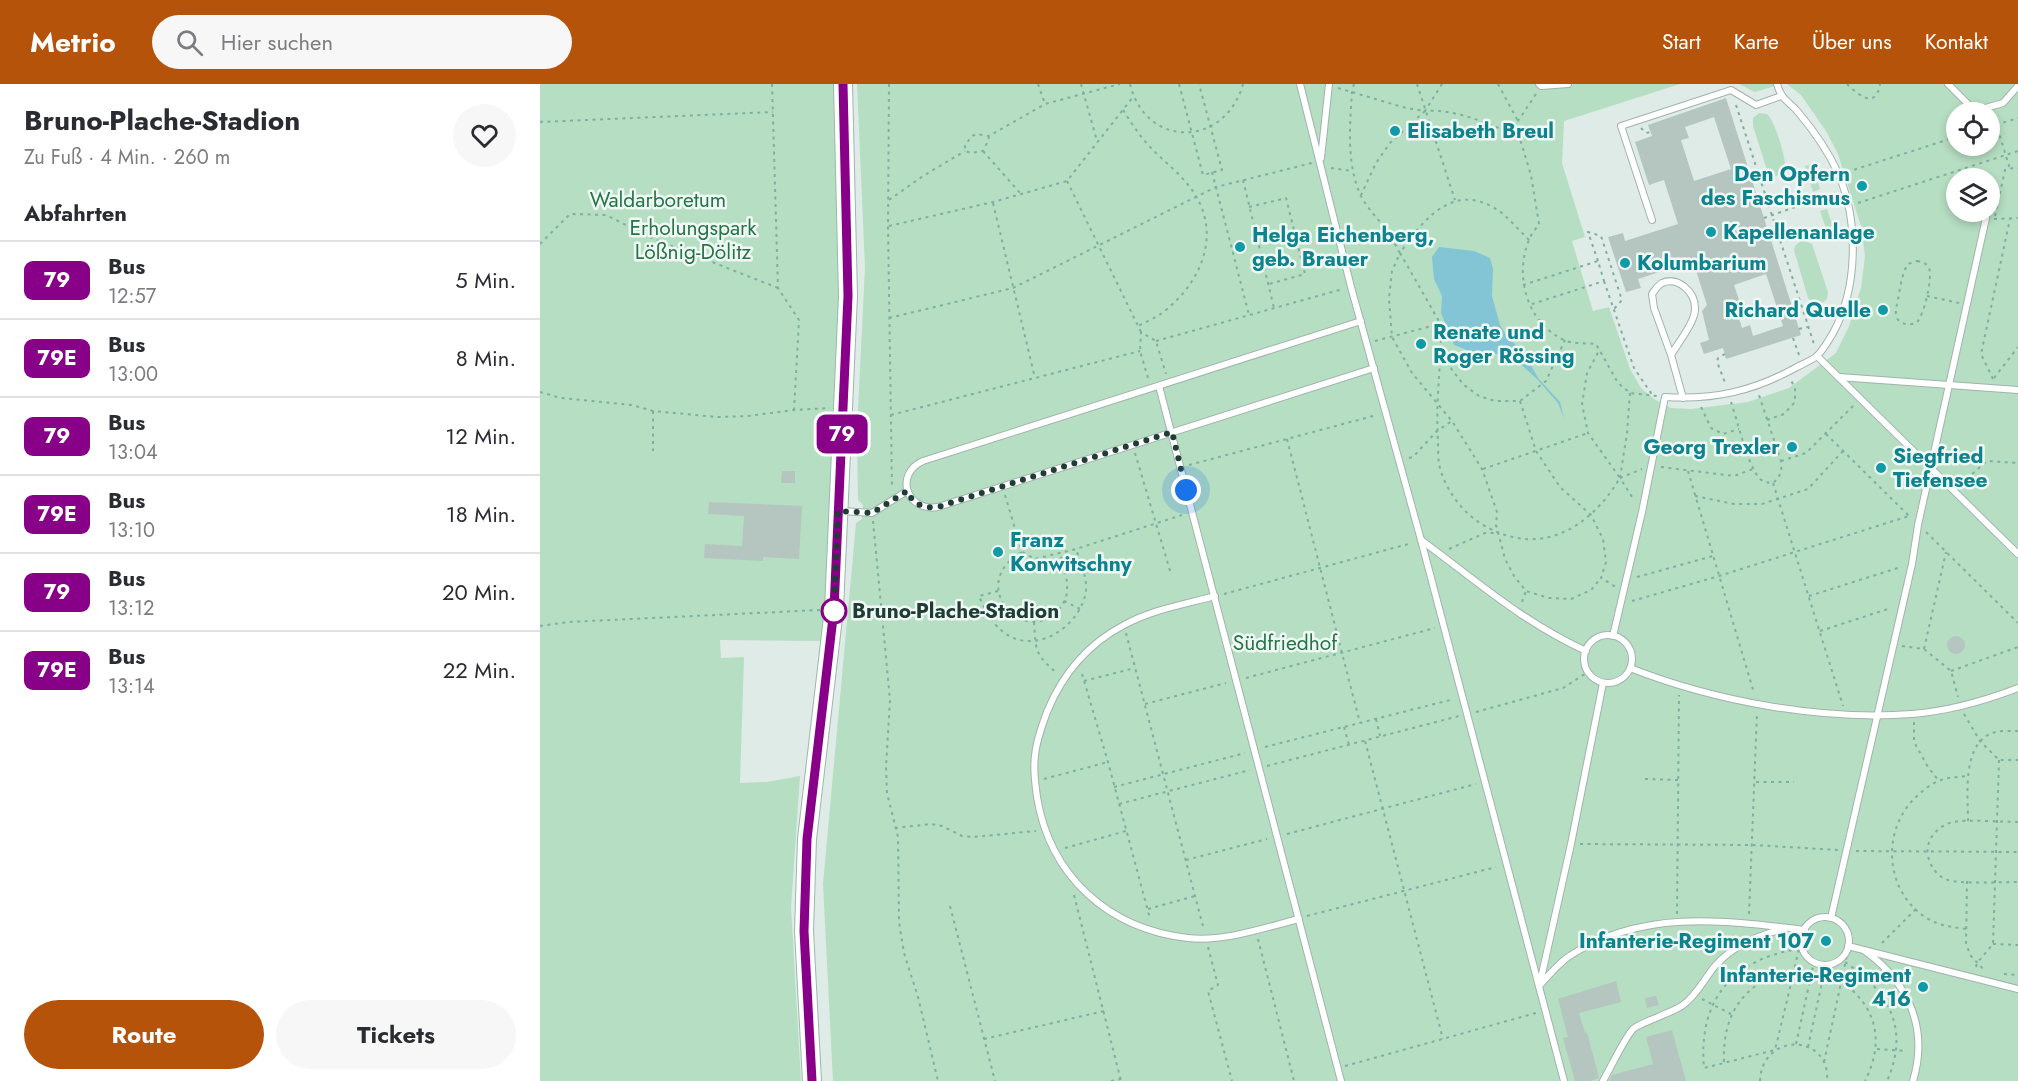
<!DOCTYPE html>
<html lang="de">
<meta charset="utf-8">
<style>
:root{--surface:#fff;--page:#f7f7f7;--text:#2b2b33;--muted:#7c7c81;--line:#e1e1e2;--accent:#b45309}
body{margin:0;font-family:Jost,sans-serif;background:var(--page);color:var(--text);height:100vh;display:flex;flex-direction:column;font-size:22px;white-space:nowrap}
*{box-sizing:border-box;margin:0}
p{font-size:20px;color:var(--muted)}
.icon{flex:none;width:33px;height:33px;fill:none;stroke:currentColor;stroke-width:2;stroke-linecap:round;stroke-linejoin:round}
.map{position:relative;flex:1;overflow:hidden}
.details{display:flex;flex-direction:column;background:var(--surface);width:540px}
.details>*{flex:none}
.badge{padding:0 12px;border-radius:9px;font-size:21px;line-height:39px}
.controls{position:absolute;left:1406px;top:18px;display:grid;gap:12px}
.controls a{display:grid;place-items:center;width:54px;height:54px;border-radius:50%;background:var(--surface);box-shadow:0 3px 9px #0003;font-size:30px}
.you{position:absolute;width:30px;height:30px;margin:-15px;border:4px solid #fff;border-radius:50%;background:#1a73e8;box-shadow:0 0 0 9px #1a73e833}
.map>.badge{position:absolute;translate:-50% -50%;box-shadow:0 0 0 3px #fff}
h2{padding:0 24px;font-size:22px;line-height:54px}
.round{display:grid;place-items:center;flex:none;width:63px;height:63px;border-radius:32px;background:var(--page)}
.headline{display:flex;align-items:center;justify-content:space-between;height:102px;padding:0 24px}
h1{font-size:28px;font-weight:700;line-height:45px}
.action{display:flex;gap:12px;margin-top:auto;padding:12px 24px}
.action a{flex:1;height:69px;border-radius:36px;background:var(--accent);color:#fff;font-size:24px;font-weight:700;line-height:69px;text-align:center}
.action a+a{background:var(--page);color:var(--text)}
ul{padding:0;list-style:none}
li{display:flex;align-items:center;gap:18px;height:78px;padding:0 24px;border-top:2px solid var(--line)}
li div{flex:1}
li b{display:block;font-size:22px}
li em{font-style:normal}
li .badge{min-width:66px;font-weight:700;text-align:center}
header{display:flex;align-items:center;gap:36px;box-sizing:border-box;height:84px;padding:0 30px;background:var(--accent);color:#fff}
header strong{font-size:28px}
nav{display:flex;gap:33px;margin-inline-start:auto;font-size:21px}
.search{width:420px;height:54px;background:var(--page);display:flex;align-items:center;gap:15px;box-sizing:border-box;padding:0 21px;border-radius:33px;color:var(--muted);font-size:22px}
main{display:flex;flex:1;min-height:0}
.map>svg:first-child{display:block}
</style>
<header>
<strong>Metrio</strong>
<div class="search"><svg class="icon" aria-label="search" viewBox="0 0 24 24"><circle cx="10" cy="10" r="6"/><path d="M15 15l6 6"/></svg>Hier suchen</div>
<nav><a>Start</a><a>Karte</a><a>Über uns</a><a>Kontakt</a></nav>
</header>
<main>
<section class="details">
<div class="headline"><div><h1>Bruno-Plache-Stadion</h1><p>Zu Fuß · 4 Min. · 260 m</p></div><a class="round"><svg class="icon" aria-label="heart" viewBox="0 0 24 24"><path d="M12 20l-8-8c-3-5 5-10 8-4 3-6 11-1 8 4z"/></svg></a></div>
<h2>Abfahrten</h2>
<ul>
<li><span class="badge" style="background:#808;color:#fff">79</span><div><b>Bus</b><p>12:57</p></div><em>5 Min.</em></li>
<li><span class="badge" style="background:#808;color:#fff">79E</span><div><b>Bus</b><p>13:00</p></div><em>8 Min.</em></li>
<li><span class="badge" style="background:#808;color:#fff">79</span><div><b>Bus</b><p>13:04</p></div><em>12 Min.</em></li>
<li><span class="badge" style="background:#808;color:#fff">79E</span><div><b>Bus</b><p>13:10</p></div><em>18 Min.</em></li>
<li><span class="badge" style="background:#808;color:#fff">79</span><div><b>Bus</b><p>13:12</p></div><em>20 Min.</em></li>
<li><span class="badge" style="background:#808;color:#fff">79E</span><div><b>Bus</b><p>13:14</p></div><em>22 Min.</em></li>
</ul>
<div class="action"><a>Route</a><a>Tickets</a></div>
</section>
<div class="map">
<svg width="1478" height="997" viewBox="0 0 1478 997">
<rect width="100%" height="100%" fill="#dfebe6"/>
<g fill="#b6dec2" fill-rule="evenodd">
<path d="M0 0H302L308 170 285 557 180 556 181 574 204 573 200 699 227 698 260 692 251 823 261 997H0Z"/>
<path d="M317 0H1140L1024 37 1022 79 1045 153 1032 157 1053 227 1069 223 1090 285 1101 304 1114 315 1131 324 1151 325 1208 318 1249 304 1296 269 1309 242 1321 204 1325 172 1321 142 1298 70 1286 47 1261 11 1247 0H1478V997H293L283 800 316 439 322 435 323 421 318 416 317 346 325 183ZM1416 28H1449V62H1416ZM1416 94H1449V128H1416Z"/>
<path d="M1199 0H1242L1215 8Z"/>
<path d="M1219 29 1227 30C1235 37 1247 76 1245 87L1240 92 1232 91 1227 86 1213 42V34Z"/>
<path d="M1272 80 1280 105 1273 108 1265 82Z"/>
<path d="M1287 125 1296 151 1289 153 1280 127Z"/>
<path d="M1261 157H1265L1272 160 1288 208 1287 215 1281 220H1274L1268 214 1254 166 1255 162Z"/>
</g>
<path fill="#83c5d4" d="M899 163 934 167 950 174 953 185 952 212 960 241 968 254 984 268 998 294 1020 318 1024 334 1018 319 997 295 977 277 964 270H937L914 261 901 229 902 212 894 195 892 173Z"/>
<g fill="#b4c6bf" fill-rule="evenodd">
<path d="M1186 14 1261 251 1186 275 1183 264 1164 270 1160 259 1169 256 1162 227 1167 221 1153 177 1098 195 1101 204 1086 208 1068 153 1083 149 1085 157 1138 140 1124 96 1109 101 1095 58 1112 52 1108 41ZM1174 33 1191 85 1154 97 1141 56 1149 54 1145 43ZM1226 190 1243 242 1213 252 1210 241 1202 244 1195 221 1200 219 1194 201Z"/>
<path d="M242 387H255V399H241Z"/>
<path d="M169 418 262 422 259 475 223 473V477L164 474 165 460 202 462 204 432 168 430Z"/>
<circle cx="1416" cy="561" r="9"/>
<path d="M1076 897 1081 918 1039 929 1045 949 1047 948 1059 994 1050 997H1035L1023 954 1028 953 1018 915Z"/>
<path d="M1116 912 1119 921 1107 924 1105 914Z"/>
<path d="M1132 946 1146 997H1069L1072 991 1113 980 1106 953Z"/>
</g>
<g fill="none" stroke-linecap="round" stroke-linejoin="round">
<defs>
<g id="lane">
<path d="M760 0 811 203 881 456 1024 997"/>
<path d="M999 0 1001 2 1028 0"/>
<path d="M1408 0 1435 27 1463 19 1478 2"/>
<path d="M781 74 789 0"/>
<path d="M1112 136 1081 42 1191 6 1216 21 1241 12"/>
<path d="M821 237 383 377C354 390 366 428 398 423L834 284"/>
<path d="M1131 271 1114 224 1112 210C1115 206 1118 201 1122 199 1138 192 1155 208 1155 224 1156 237 1138 259 1131 271L1143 314"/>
<path d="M1277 272 1478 470"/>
<path d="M1299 293 1478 306"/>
<path d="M619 302 801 997"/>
<path d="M302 427 332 429 367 407"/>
<path d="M881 456C937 497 981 537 1046 567"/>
<path d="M675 512C645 520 611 526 584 541 548 560 522 591 507 628 502 642 496 657 495 672 493 685 495 699 497 713 510 792 568 845 648 854 685 858 723 844 759 835"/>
<circle cx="1068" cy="575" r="24"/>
<path d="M1073 552 1102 428 1125 313C1175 316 1214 307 1257 283 1263 280 1272 276 1277 272 1283 266 1289 256 1293 249 1318 204 1319 137 1298 89 1288 67 1274 47 1258 28 1248 16 1242 17 1237 0"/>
<path d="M1090 584C1174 617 1281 637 1372 630 1408 627 1444 617 1478 604"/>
<circle cx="1285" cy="857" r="24"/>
<path d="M1291 834 1372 480 1378 441 1446 134"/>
<path d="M1308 862 1478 905"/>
<path d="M1325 867C1368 898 1389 944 1373 997"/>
<path d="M1000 899 1031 760 1063 599"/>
<path d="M999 902C1008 892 1017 881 1028 873 1101 825 1183 836 1265 846"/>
<path d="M1063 997C1071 983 1084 955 1093 945 1099 939 1132 929 1143 921 1157 911 1164 895 1175 882 1192 862 1219 851 1243 845"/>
</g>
<path id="secondary" d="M272 997 264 847 267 755 294 525 308 212 303 0"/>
</defs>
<use href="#lane" stroke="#a2b3ad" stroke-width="8"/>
<use href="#secondary" stroke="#9db7af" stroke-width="20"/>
<g stroke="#7eb0a2" stroke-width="2" stroke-dasharray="3 4.5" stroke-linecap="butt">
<path d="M232 0 238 204 259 236 254 326"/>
<path d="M349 0 348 143 352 405"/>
<path d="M498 0 505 20"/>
<path d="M541 0 557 57"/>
<path d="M590 0C606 65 685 64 703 0"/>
<path d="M639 0 663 91 682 86 659 0"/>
<path d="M814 0 812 7C810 41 806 80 821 112 828 125 837 134 846 145 851 152 855 161 860 169L852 187 849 214 852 253 872 289 912 337 942 385 957 428 956 441 965 475 974 492 986 507 1009 514 1031 515 1051 506 1061 494"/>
<path d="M877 0 915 116"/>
<path d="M902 0 885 27C918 25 948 40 978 52"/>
<path d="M958 0 978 37"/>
<path d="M1307 0C1318 11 1336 26 1340 0"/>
<path d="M798 4 866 24 885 27 850 59 836 79 821 111"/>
<path d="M996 10 978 37 979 52 991 91 999 140C996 145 991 150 989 156 974 192 987 239 1024 256 1032 260 1046 259 1056 260L1078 299 1090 309 1117 312"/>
<path d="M1196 21 1274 260"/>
<path d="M583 26C592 40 601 54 613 66 625 78 639 89 649 102 684 146 663 198 622 229 615 234 606 238 598 242"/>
<path d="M1453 30 1470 85"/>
<path d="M0 38 233 28"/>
<path d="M1449 43 1478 34"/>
<path d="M1101 44 1106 49 1110 48"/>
<path d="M449 52 448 57 443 67 431 69 425 67V61L432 52 437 50 449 52 505 20 580 0"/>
<path d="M443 67 481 110"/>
<path d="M791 84 812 87"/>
<path d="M672 88 709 231"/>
<path d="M1307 88 1416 53"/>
<path d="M703 96 734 224"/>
<path d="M527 97 601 248"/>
<path d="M349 116 383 92 425 67"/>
<path d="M453 119 495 294"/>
<path d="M1318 119 1478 67"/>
<path d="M709 123 746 114 765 190 729 200"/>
<path d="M1455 132 1465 86 1473 84 1478 85"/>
<path d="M1224 134 1295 109"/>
<path d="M1454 135 1478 134"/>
<path d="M349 142 453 118 527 97 593 13"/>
<path d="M989 156C980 147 971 137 962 129 916 95 885 133 860 169L900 239 901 262 912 286 924 301 939 312 955 317H980L1006 297 1025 256"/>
<path d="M0 160 30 130 66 131 114 155 238 204"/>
<path d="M1058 177 1048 148 1061 152 1082 216 1074 225"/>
<path d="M1377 177C1382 178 1386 179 1389 184 1393 192 1384 232 1377 238 1372 242 1360 241 1357 234 1355 230 1356 224 1357 220 1360 207 1361 191 1368 180Z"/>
<path d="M1064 197 1094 284 1113 312"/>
<path d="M983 201 1058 177 1064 197 989 221"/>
<path d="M1387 212 1419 219"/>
<path d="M349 234 473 204 676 103 772 79"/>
<path d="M1259 245 1268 243"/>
<path d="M1253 254 1259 271"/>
<path d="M616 257 803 205"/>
<path d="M835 257 899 240"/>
<path d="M901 262C899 294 896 326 898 358 898 365 898 373 899 380 904 403 920 426 940 439 997 475 1048 447 1080 394L1048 349 1042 320 1047 289 1060 265"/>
<path d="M1185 270 1178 274 1177 278 1186 301"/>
<path d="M608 294 600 267 601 248 616 257 626 290"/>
<path d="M1454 294 1478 263"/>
<path d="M1453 295 1441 270 1470 135"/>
<path d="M0 308 21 314 92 321 113 327 177 333 208 332 254 326 289 324"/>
<path d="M1090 309 1087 349 1080 394 1094 416"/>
<path d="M980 317 996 367 1020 403 1051 431 1063 455 1066 478 1061 494 1076 503"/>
<path d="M1191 318C1197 335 1208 383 1220 395 1224 398 1228 399 1233 399 1241 392 1242 387 1241 377L1219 311"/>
<path d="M1161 323 1171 344 1183 350 1199 345"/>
<path d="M113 327V367"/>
<path d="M351 331 600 267"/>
<path d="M1227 336 1244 330 1255 318V305L1251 296"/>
<path d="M1286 350 1369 432"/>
<path d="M747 355 820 639"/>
<path d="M595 369 631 490"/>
<path d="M869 374 873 373 897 347 912 337"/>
<path d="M1241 377 1266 369 1313 322"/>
<path d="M649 381 837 331"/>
<path d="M1121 383 1194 392 1213 385"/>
<path d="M943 385 1048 349"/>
<path d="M1148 387 1214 609"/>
<path d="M1080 394 1102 385"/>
<path d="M1233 399 1303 622"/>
<path d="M1421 400 1447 377 1478 379"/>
<path d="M465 411 482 468 495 475 536 465 642 431"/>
<path d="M1155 412 1194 420H1222L1268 405 1303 367"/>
<path d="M333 437 350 616 346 683 347 709 358 753 359 838 364 869 378 913 398 997"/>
<path d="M1386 448 1478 539"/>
<path d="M909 465 945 449H954"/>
<path d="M482 468C428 498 478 559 514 530 521 524 527 516 527 506 528 494 523 481 520 470"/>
<path d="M1097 493 1173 472"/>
<path d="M458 507 439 512C444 524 452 539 462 547 494 574 542 542 546 506 547 492 540 478 536 465"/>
<path d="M684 510 872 459"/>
<path d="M1269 512 1361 483"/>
<path d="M524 517 540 525"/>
<path d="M1092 517 1179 492 1369 432"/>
<path d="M982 518 986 507"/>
<path d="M449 531 463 520"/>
<path d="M494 538C496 566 494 570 517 589"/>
<path d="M0 542 28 538 280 526"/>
<path d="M1280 547 1351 524"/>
<path d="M586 549 664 846"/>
<path d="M1362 562 1384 565 1411 587 1418 613"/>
<path d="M1384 565 1406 468"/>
<path d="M1411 587 1478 563"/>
<path d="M542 590 568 678 609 831 608 836"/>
<path d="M706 594 895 544"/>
<path d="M544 597 595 584"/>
<path d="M605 620 686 599"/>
<path d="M936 628 1023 604 1048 588"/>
<path d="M1424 630 1440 657 1459 676H1478"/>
<path d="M836 635 840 652"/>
<path d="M1374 638V658L1388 683 1399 697"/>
<path d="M804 643 809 661"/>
<path d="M825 657 903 955"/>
<path d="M725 663 914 615"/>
<path d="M727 682 919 632"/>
<path d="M504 695 568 678"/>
<path d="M1105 695 1138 696"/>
<path d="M1216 698H1254"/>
<path d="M574 703 705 669"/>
<path d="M579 720 710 686"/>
<path d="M1428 737C1428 712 1422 663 1450 650 1458 646 1469 647 1478 647"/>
<path d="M1478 738C1461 738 1428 735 1413 738 1397 742 1385 756 1388 772 1391 784 1397 792 1408 796 1420 800 1462 798 1478 798"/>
<path d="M355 744 391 740 402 742 422 752 433 753 496 747"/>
<path d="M747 750 936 700"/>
<path d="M1040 760 1213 761 1298 766"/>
<path d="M525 764 586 747"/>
<path d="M1316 767 1478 768"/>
<path d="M646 776 727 755"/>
<path d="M1427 797 1426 859 1430 871 1444 886"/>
<path d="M534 811 581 997"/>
<path d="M410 822 455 997"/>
<path d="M608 825 655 812"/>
<path d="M1137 830 1139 611"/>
<path d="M1209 830 1217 629"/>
<path d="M767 832 956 783"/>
<path d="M1426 845C1413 843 1401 842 1390 836 1345 811 1340 748 1375 714 1382 707 1392 699 1401 696 1410 693 1419 693 1429 692"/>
<path d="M718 855 754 997"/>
<path d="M1342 859 1376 825"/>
<path d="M1453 860 1478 861"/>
<path d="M668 863 678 901 668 907 692 997"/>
<path d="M1259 865C1192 875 1158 916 1164 984L1235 966C1244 929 1253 892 1261 855"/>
<path d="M1305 878C1349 907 1370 945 1347 997"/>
<path d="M1436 883 1437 879 1453 860 1459 676"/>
<path d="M1464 890 1478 891"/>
<path d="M1301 897C1337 923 1345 957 1325 997"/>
<path d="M1162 915 1191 930"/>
<path d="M444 955 564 927"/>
<path d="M1256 960 1274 878"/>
<path d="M1268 963 1286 880"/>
<path d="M1337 965 1367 967"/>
<path d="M1184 978C1182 929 1205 896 1254 886"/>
<path d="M1284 978 1307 871"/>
<path d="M805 982 996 929"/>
<path d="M571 997 581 995"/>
<path d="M1220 997C1222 947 1291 950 1287 997"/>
</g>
<use href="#lane" stroke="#fff" stroke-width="6"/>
<use href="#secondary" stroke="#fff" stroke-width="18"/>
</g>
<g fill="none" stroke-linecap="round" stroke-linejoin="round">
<defs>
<path id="line" d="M272 997 264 847 267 755 294 525 308 212 303 0"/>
</defs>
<use href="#line" stroke="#fff" stroke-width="14"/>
<use href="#line" stroke="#808" stroke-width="9"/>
<path stroke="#1f3c35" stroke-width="6" stroke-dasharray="0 10.8" d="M294 527 298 427 332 429 367 407C373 420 383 425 398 423L632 348 646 406"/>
</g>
<g fill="#0f9aa8" stroke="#eff8f4" stroke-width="2">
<circle cx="855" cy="47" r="6"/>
<circle cx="1322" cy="102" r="6"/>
<circle cx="1171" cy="148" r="6"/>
<circle cx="700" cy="163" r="6"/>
<circle cx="1085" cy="179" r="6"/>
<circle cx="1343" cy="226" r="6"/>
<circle cx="881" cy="260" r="6"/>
<circle cx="1252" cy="363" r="6"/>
<circle cx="1341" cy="384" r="6"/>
<circle cx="458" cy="468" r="6"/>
<circle cx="1286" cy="857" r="6"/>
<circle cx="1383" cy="903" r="6"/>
</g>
<circle fill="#fff" stroke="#808" stroke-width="3" cx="294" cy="527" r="12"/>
<g text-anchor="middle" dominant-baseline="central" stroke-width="5" stroke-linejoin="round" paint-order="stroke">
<g font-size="21" font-weight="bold" fill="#0d838f" stroke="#eff8f4" text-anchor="start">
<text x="867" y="47">Elisabeth Breul</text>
<text x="1310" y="90" text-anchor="end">Den Opfern<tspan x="1310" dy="24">des Faschismus</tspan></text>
<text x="1183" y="148">Kapellenanlage</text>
<text x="712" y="151">Helga Eichenberg,<tspan x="712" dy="24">geb. Brauer</tspan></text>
<text x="1097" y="179">Kolumbarium</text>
<text x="1331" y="226" text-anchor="end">Richard Quelle</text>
<text x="893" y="248">Renate und<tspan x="893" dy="24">Roger Rössing</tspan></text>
<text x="1240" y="363" text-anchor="end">Georg Trexler</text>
<text x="1353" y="372">Siegfried<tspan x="1353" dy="24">Tiefensee</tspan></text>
<text x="470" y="456">Franz<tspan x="470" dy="24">Konwitschny</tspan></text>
<text x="1274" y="857" text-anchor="end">Infanterie-Regiment 107</text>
<text x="1371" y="891" text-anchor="end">Infanterie-Regiment<tspan x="1371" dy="24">416</tspan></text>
</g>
<g font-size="21" fill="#277547" stroke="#eff8f4">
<text x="118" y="116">Waldarboretum</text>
<text x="153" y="144">Erholungspark<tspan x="153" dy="24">Lößnig-Dölitz</tspan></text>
<text x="745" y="559">Südfriedhof</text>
</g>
<g font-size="21" font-weight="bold" fill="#1f3c35" stroke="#eff8f4" text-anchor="start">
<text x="312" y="527">Bruno-Plache-Stadion</text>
</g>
</g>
</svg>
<div class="controls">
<a><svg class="icon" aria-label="locate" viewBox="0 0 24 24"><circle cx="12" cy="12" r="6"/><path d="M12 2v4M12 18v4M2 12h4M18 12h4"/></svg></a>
<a><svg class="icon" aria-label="layers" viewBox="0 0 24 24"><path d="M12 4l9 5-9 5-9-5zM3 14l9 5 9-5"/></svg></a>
</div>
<div class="you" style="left:646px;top:406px"></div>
<b class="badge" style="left:302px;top:350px;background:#808;color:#fff">79</b>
</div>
</main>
